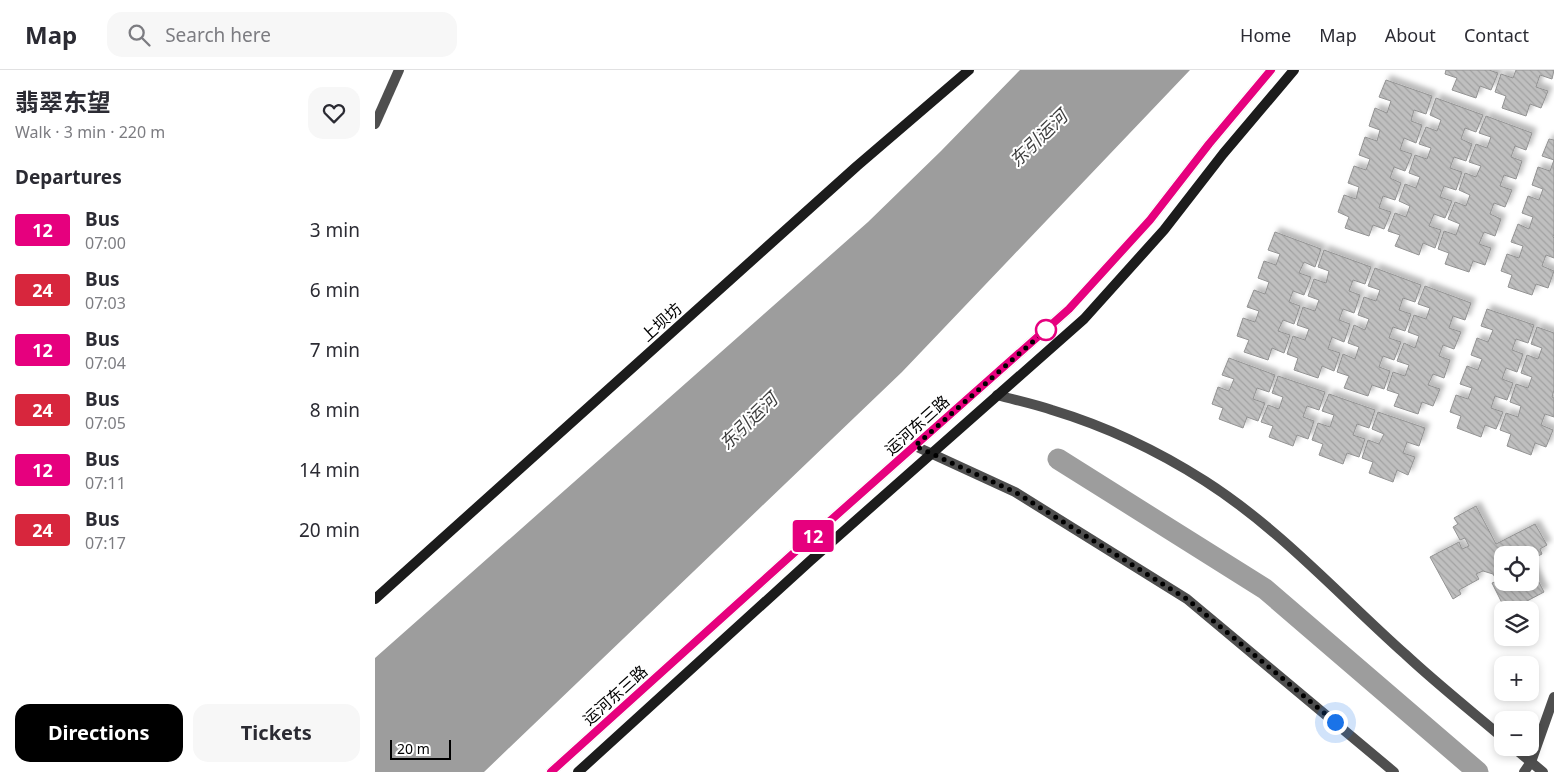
<!DOCTYPE html>
<meta charset="utf-8">
<style>
:root{--surface:#fff;--page:#f7f7f7;--text:#2b2b33;--muted:#7c7c81;--line:#e1e1e2;--accent:#000}
body{margin:0;font-family:"Noto Sans","Noto Sans SC",sans-serif;background:var(--page);color:var(--text);height:100vh;display:flex;flex-direction:column;font-size:19px;white-space:nowrap}
*{box-sizing:border-box;margin:0}
p{font-size:16px;color:var(--muted)}
.icon{flex:none;width:28px;height:28px;fill:none;stroke:currentColor;stroke-width:2;stroke-linecap:round;stroke-linejoin:round}
.map{position:relative;flex:1;overflow:hidden}
.sheet{display:flex;flex-direction:column;background:var(--surface);width:375px}
.sheet>*{flex:none}
.badge{padding:0 10px;border-radius:4px;font-size:18px;line-height:32px}
.buttons{position:absolute;left:1119px;top:476px;display:grid;gap:10px}
.buttons a{display:grid;place-items:center;width:45px;height:45px;border-radius:10px;background:var(--surface);box-shadow:0 2px 8px #0003;font-size:25px}
.scale{position:absolute;left:15px;bottom:12px;width:61px;box-sizing:border-box;padding-left:5px;border:2px solid #000;border-top:0;font-size:14px;line-height:18px;white-space:nowrap;color:#000;-webkit-text-stroke:4px #fff;paint-order:stroke}
.you{position:absolute;width:25px;height:25px;margin:-12px;border:4px solid #fff;border-radius:50%;background:#1a73e8;box-shadow:0 0 0 8px #1a73e833}
.map>.badge{position:absolute;translate:-50% -50%;box-shadow:0 0 0 2px #fff}
h2{padding:0 15px;font-size:19px;line-height:45px}
.round{display:grid;place-items:center;flex:none;width:52px;height:52px;border-radius:15px;background:var(--page)}
.summary{display:flex;align-items:center;justify-content:space-between;height:85px;padding:0 15px}
h1{font-size:24px;font-weight:700;line-height:38px}
.action{display:flex;gap:10px;margin-top:auto;padding:10px 15px}
.action a{flex:1;height:58px;border-radius:15px;background:var(--accent);color:#fff;font-size:20px;font-weight:700;line-height:58px;text-align:center}
.action a+a{background:var(--page);color:var(--text)}
ul{padding:0;list-style:none}
li{display:flex;align-items:center;gap:15px;height:60px;padding:0 15px}
li div{flex:1}
li b{display:block;font-size:19px}
li em{font-style:normal}
li .badge{min-width:55px;font-weight:700;text-align:center}
header{display:flex;align-items:center;gap:30px;box-sizing:border-box;height:70px;padding:0 25px;background:var(--surface);border-bottom:1px solid var(--line)}
header strong{font-size:24px}
nav{display:flex;gap:28px;margin-inline-start:auto;font-size:18px}
.search{width:350px;height:45px;background:var(--page);display:flex;align-items:center;gap:12px;box-sizing:border-box;padding:0 18px;border-radius:15px;color:var(--muted);font-size:19px}
main{display:flex;flex:1;min-height:0}
.map>svg:first-child{display:block}
</style>
<header>
<strong>Map</strong>
<div class="search"><svg class="icon" aria-label="search" viewBox="0 0 24 24"><circle cx="10" cy="10" r="6"/><path d="M15 15l6 6"/></svg>Search here</div>
<nav><a>Home</a><a>Map</a><a>About</a><a>Contact</a></nav>
</header>
<main>
<section class="sheet">
<div class="summary"><div><h1>翡翠东望</h1><p>Walk · 3 min · 220 m</p></div><a class="round"><svg class="icon" aria-label="heart" viewBox="0 0 24 24"><path d="M12 20l-8-8c-3-5 5-10 8-4 3-6 11-1 8 4z"/></svg></a></div>
<h2>Departures</h2>
<ul>
<li><span class="badge" style="background:#e6007e;color:#fff">12</span><div><b>Bus</b><p>07:00</p></div><em>3 min</em></li>
<li><span class="badge" style="background:#d7263d;color:#fff">24</span><div><b>Bus</b><p>07:03</p></div><em>6 min</em></li>
<li><span class="badge" style="background:#e6007e;color:#fff">12</span><div><b>Bus</b><p>07:04</p></div><em>7 min</em></li>
<li><span class="badge" style="background:#d7263d;color:#fff">24</span><div><b>Bus</b><p>07:05</p></div><em>8 min</em></li>
<li><span class="badge" style="background:#e6007e;color:#fff">12</span><div><b>Bus</b><p>07:11</p></div><em>14 min</em></li>
<li><span class="badge" style="background:#d7263d;color:#fff">24</span><div><b>Bus</b><p>07:17</p></div><em>20 min</em></li>
</ul>
<div class="action"><a>Directions</a><a>Tickets</a></div>
</section>
<div class="map">
<svg width="1179" height="702" viewBox="0 0 1179 702">
<defs>
<pattern id="building-back-hatch" width="6" height="6" patternUnits="userSpaceOnUse" patternTransform="scale(1.25)"><rect width="6" height="6" fill="#bfbfbf"/><path d="M-1 5l2 2M0 0l6 6M5-1l2 2" fill="none" stroke="#a2a2a2"/></pattern>
<filter id="shadow"><feDropShadow dx="4.5" dy="-4.5" stdDeviation="2.5" flood-color="#0004"/></filter>
</defs>
<rect width="100%" height="100%" fill="#fff"/>
<path fill="#9d9d9d" d="M645 0H815L527 302 109 702H0V588L493 152 566 81Z"/>
<g fill="none" stroke-linecap="round" stroke-linejoin="round">
<path stroke="#9d9d9d" stroke-width="21" d="M683 389 890 519 1103 702"/>
</g>
<g fill="url(#building-back-hatch)" stroke="#939393" filter="url(#shadow)">
<path d="M1071 0H1114L1123 3 1116 20 1105 16 1101 28 1077 20 1082 8 1070 4Z"/>
<path d="M1141 0H1179L1177 9 1165 5 1161 17 1173 21 1166 38 1155 34 1151 46 1127 38 1131 26 1120 22 1126 4 1138 8Z"/>
<path d="M1011 10 1057 26 1051 44 1039 40 1036 51 1047 55 1041 73 1029 68 1025 80 1037 84 1030 101 1019 97 1015 108 1026 113 1020 130 1008 126 1004 138 1016 142 1009 159 998 155 994 166 970 158 974 147 963 142 969 125 981 129 984 117 973 113 979 96 991 100 995 89 984 85 990 67 1002 71 1005 60 994 56 1000 38 1012 43 1016 31 1004 27Z"/>
<path d="M1061 28 1108 45 1101 62 1090 58 1086 69 1097 74 1091 91 1079 87 1075 98 1087 102 1081 120 1069 116 1065 127 1077 131 1070 148 1059 144 1054 156 1066 160 1060 178 1048 173 1044 185 1020 176 1025 165 1013 161 1020 143 1031 147 1035 136 1024 131 1030 114 1041 118 1045 107 1034 103 1040 85 1052 89 1056 78 1044 74 1051 57 1062 61 1066 50 1055 45Z"/>
<path d="M1111 46 1157 63 1151 80 1140 76 1136 87 1147 91 1141 109 1129 105 1125 116 1137 120 1130 137 1119 133 1115 144 1126 149 1120 166 1109 162 1104 174 1116 178 1110 195 1098 191 1094 202 1070 194 1074 183 1063 179 1069 161 1081 165 1085 154 1073 149 1080 132 1091 136 1095 125 1084 120 1090 103 1101 107 1106 96 1094 92 1101 74 1112 78 1116 67 1104 63Z"/>
<path d="M1174 69 1179 70V164L1178 167 1179 168V188L1171 185 1167 196 1179 201 1173 218 1161 214 1157 225 1133 217 1137 205 1126 201 1132 184 1144 188 1148 176 1136 172 1143 154 1154 159 1158 147 1147 143 1153 126 1164 130 1168 119 1157 115 1163 97 1175 101 1179 90 1167 86Z"/>
<path d="M900 162 946 179 940 197 929 192 924 203 936 207 929 225 918 221 914 232 925 236 919 254 908 250 903 261 915 265 909 283 897 278 893 290 869 282 874 270 862 266 868 248 880 252 884 241 872 237 879 220 890 224 894 212 883 208 889 191 901 195 905 184 893 180Z"/>
<path d="M949 180 996 197 990 214 978 210 974 221 985 225 979 243 968 239 964 250 975 254 969 272 957 267 953 279 965 283 959 301 947 296 943 308 919 300 923 288 912 284 918 266 930 270 934 259 922 255 928 237 940 241 944 230 933 226 939 209 951 213 954 201 943 197Z"/>
<path d="M1000 198 1046 215 1040 232 1028 228 1024 240 1036 244 1030 261 1018 257 1014 268 1026 272 1019 290 1008 286 1004 297 1015 301 1009 319 997 315 993 326 969 318 974 306 962 302 968 284 980 289 984 277 973 273 979 255 990 260 994 249 983 245 989 227 1001 231 1005 220 993 216Z"/>
<path d="M1050 216 1096 233 1090 250 1078 246 1074 258 1086 262 1079 279 1068 275 1064 286 1075 290 1069 308 1058 304 1053 315 1065 319 1058 336 1047 332 1043 344 1019 336 1024 324 1012 320 1018 302 1030 306 1034 295 1022 291 1029 273 1040 278 1044 266 1033 262 1039 245 1051 249 1055 238 1043 234Z"/>
<path d="M1112 239 1159 255 1153 273 1141 269 1137 280 1148 284 1142 302 1131 298 1127 309 1138 313 1132 330 1120 326 1116 338 1128 342 1121 359 1110 355 1106 367 1082 358 1086 346 1075 342 1081 325 1093 329 1097 318 1085 314 1092 296 1103 300 1107 289 1096 285 1102 268 1113 272 1118 260 1106 256Z"/>
<path d="M1162 257 1179 263V320L1177 327 1179 328V347L1170 344 1166 355 1178 360 1171 377 1160 373 1156 385 1132 376 1136 364 1125 360 1131 343 1143 347 1146 336 1135 332 1141 314 1153 318 1157 307 1146 303 1152 285 1163 289 1167 278 1156 274Z"/>
<path d="M854 288 900 305 894 322 882 318 878 329 890 333 883 351 872 347 868 358 844 349 848 338 837 334 843 317 854 321 859 309 847 305Z"/>
<path d="M903 306 950 322 944 340 932 336 928 347 939 351 933 369 922 365 918 376 894 367 898 356 886 352 893 335 904 339 908 327 897 323Z"/>
<path d="M954 324 1000 340 994 358 982 354 978 365 990 369 984 387 972 383 968 394 944 385 948 374 937 370 943 353 955 357 959 345 947 341Z"/>
<path d="M1003 342 1050 358 1044 376 1032 372 1028 383 1040 387 1033 405 1022 400 1018 412 994 403 998 392 987 388 993 370 1004 374 1009 364 997 359Z"/>
<path d="M1101 436 1121 474 1160 454 1172 475 1165 479 1167 484 1155 490V485H1128V512H1155V495L1169 522 1135 540H1128L1127 544 1123 536 1127 533 1117 513 1122 511 1118 504 1108 501 1101 504 1104 509 1084 520 1086 524 1078 529 1055 487 1084 472 1087 479 1094 476 1090 468 1085 470 1078 457 1083 454 1079 448Z"/>
</g>
<g fill="none" stroke-linecap="round" stroke-linejoin="round">
<g stroke="#4f4f4f" stroke-width="10">
<path d="M0 54 24 0"/>
<path d="M622 325C640 330 659 334 677 340 730 356 783 381 830 411 905 459 964 525 1030 584 1061 613 1095 640 1128 668"/>
<path d="M540 376 640 422 812 529 1019 702"/>
<path d="M1139 678 1168 702"/>
<path d="M1149 702 1156 692 1179 627"/>
</g>
<g stroke="#1c1c1c" stroke-width="10">
<path d="M0 529 482 96 594 0"/>
<path d="M176 702 421 481 694 239 775 150 834 74 896 0"/>
<path d="M203 702 435 491 709 249 789 160 848 84 919 0"/>
</g>
</g>
<g fill="none" stroke-linecap="round" stroke-linejoin="round">
<defs>
<path id="line" d="M176 702 421 481 694 239 775 150 834 74 896 0"/>
</defs>
<use href="#line" stroke="#fff" stroke-width="11"/>
<use href="#line" stroke="#e6007e" stroke-width="8"/>
<path stroke="#000" stroke-width="5" stroke-dasharray="0 9" d="M671 260 540 376 640 422 812 529 960 652"/>
</g>
<circle fill="#fff" stroke="#e6007e" stroke-width="2.5" cx="671" cy="260" r="10"/>
<g text-anchor="middle" dominant-baseline="central" stroke-width="4" stroke-linejoin="round" paint-order="stroke">
<g font-size="16" fill="#000" stroke="#fff">
<text transform="translate(286 252) rotate(-42)">上坝坊</text>
<text transform="translate(542 355) rotate(-42)">运河东三路</text>
<text transform="translate(240 625) rotate(-42)">运河东三路</text>
</g>
<g font-size="18" font-style="italic" fill="#3e3e3e" stroke="#fff">
<text transform="translate(663 68) rotate(-44)">东引运河</text>
<text transform="translate(373 351) rotate(-44)">东引运河</text>
</g>
</g>
</svg>
<div class="buttons">
<a><svg class="icon" aria-label="locate" viewBox="0 0 24 24"><circle cx="12" cy="12" r="6"/><path d="M12 2v4M12 18v4M2 12h4M18 12h4"/></svg></a>
<a><svg class="icon" aria-label="layers" viewBox="0 0 24 24"><path d="M12 4l9 5-9 5-9-5zM3 14l9 5 9-5"/></svg></a>
<a>+</a>
<a>−</a>
</div>
<div class="scale">20 m</div>
<div class="you" style="left:960px;top:652px"></div>
<b class="badge" style="left:438px;top:466px;background:#e6007e;color:#fff">12</b>
</div>
</main>
